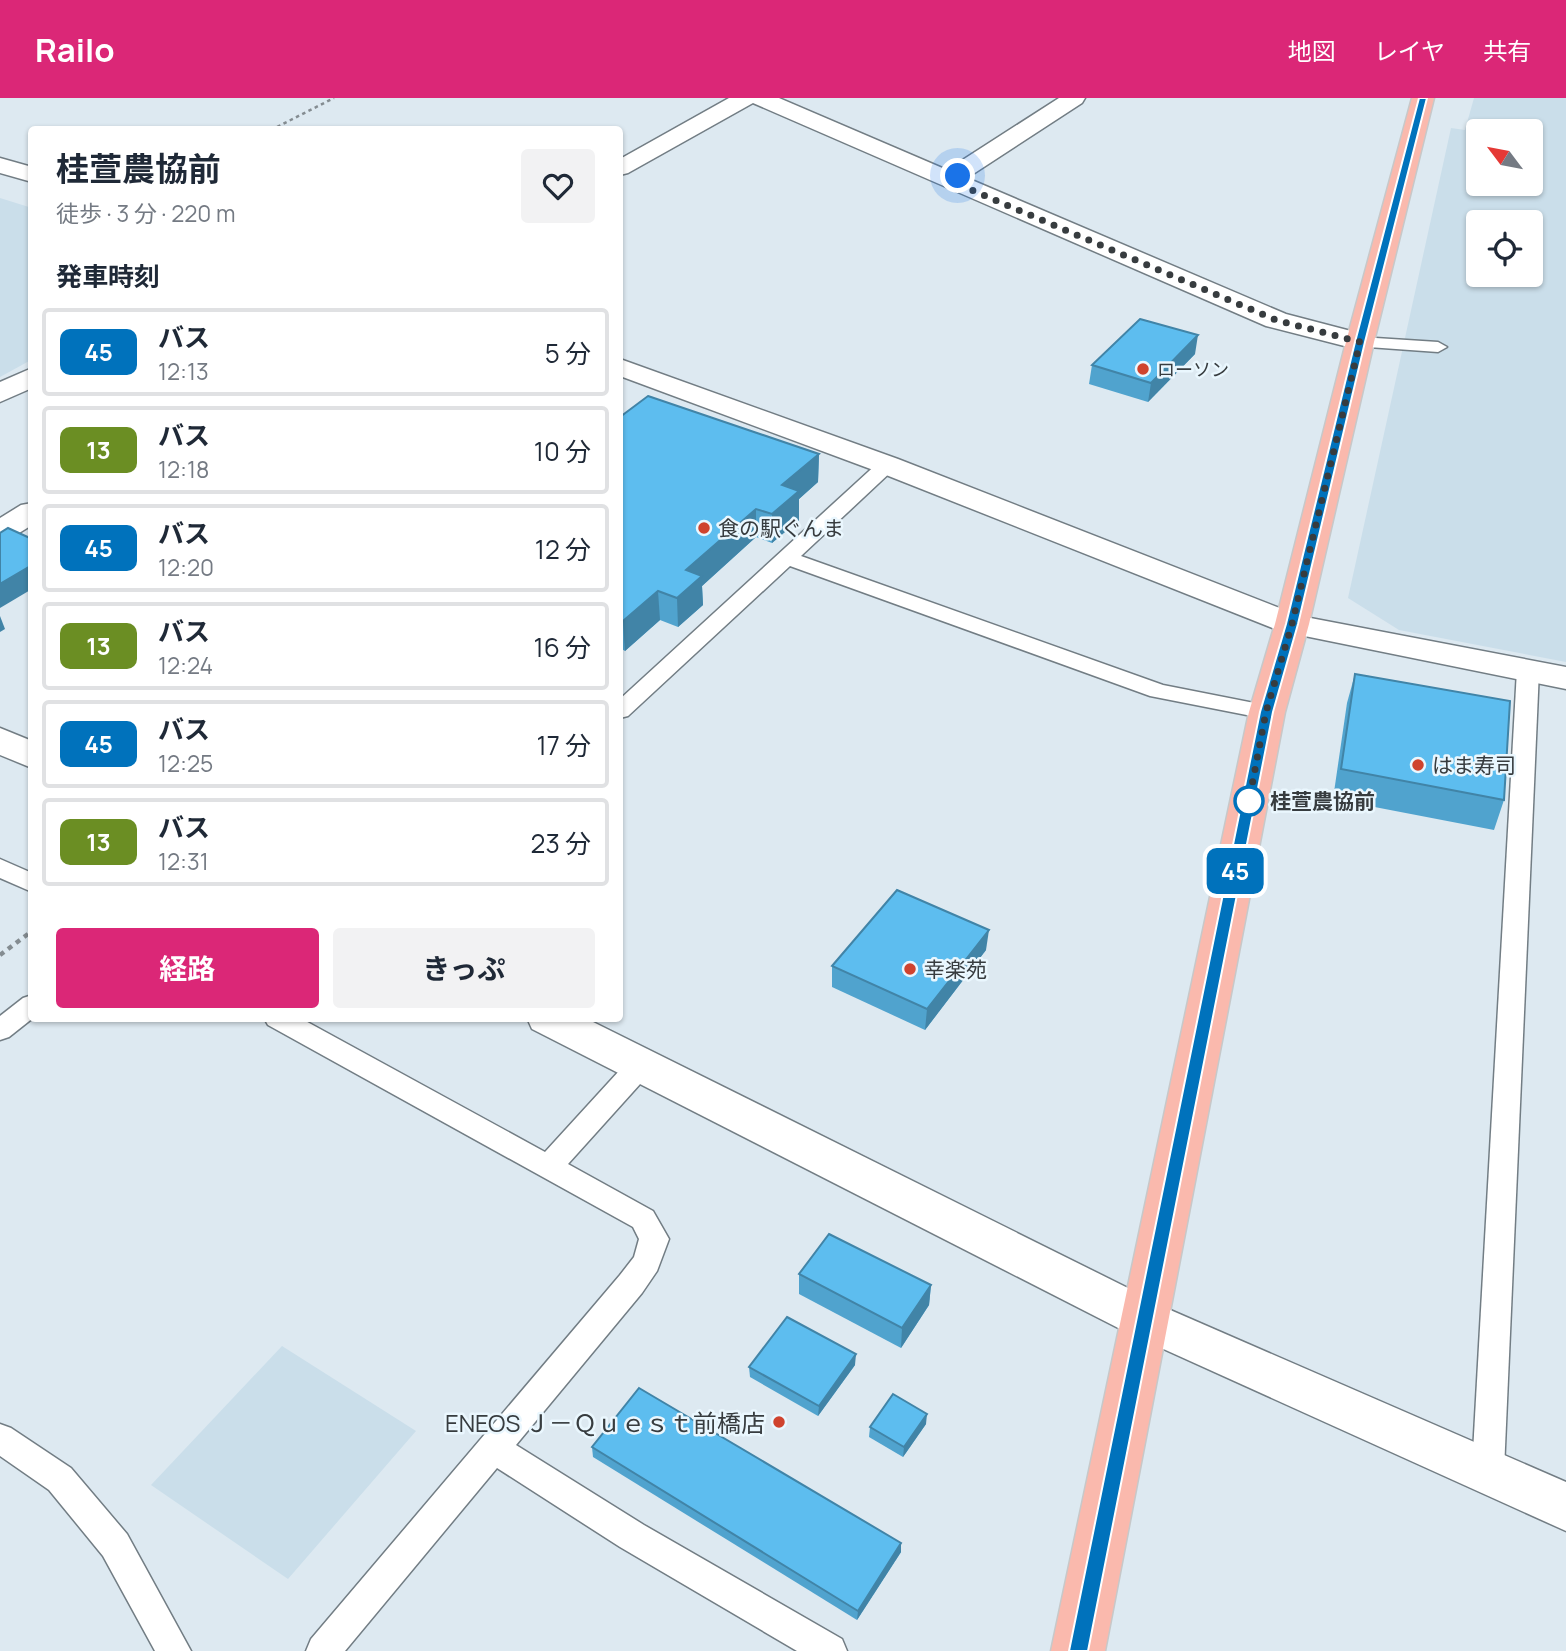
<!DOCTYPE html>
<html lang="ja">
<meta charset="utf-8">
<style>
:root{--surface:#fff;--page:#f2f2f3;--text:#1f2937;--muted:#747a83;--line:#e0e1e3;--accent:#db2777}
body{margin:0;font-family:Manrope,"Noto Sans JP",sans-serif;background:var(--page);color:var(--text);height:100vh;display:flex;flex-direction:column;font-size:26px;white-space:nowrap}
*{box-sizing:border-box;margin:0}
p{font-size:23px;color:var(--muted)}
.icon{flex:none;width:38px;height:38px;fill:none;stroke:currentColor;stroke-width:2;stroke-linecap:round;stroke-linejoin:round}
.map{position:relative;flex:1;overflow:hidden}
.drawer{position:absolute;left:28px;top:28px;width:595px;height:896px;display:flex;flex-direction:column;background:var(--surface);border-radius:7px;box-shadow:0 2px 5px #0004}
.drawer>*{flex:none}
.badge{padding:0 14px;border-radius:10px;font-size:24px;line-height:46px}
.needle{width:46px;rotate:302deg}
.controls{position:absolute;left:1466px;top:21px;display:grid;gap:14px}
.controls a{display:grid;place-items:center;width:77px;height:77px;border-radius:7px;background:var(--surface);box-shadow:0 2px 5px #0004;font-size:35px}
.you{position:absolute;width:35px;height:35px;margin:-18px;border:5px solid #fff;border-radius:50%;background:#1a73e8;box-shadow:0 0 0 10px #1a73e833}
.map>.badge{position:absolute;translate:-50% -50%;box-shadow:0 0 0 4px #fff}
h2{padding:0 28px;font-size:26px;line-height:63px}
.round{display:grid;place-items:center;flex:none;width:74px;height:74px;border-radius:7px;background:var(--page)}
.headline{display:flex;align-items:center;justify-content:space-between;height:119px;padding:0 28px}
h1{font-size:33px;font-weight:700;line-height:52px}
.primary-button{display:flex;gap:14px;margin-top:auto;padding:14px 28px}
.primary-button a{flex:1;height:80px;border-radius:7px;background:var(--accent);color:#fff;font-size:28px;font-weight:700;line-height:80px;text-align:center}
.primary-button a+a{background:var(--page);color:var(--text)}
ul{padding:0;list-style:none}
li{display:flex;align-items:center;gap:21px;height:88px;margin:0 14px 10px;padding:0 14px;border:4px solid var(--line);border-radius:7px}
li div{flex:1}
li b{display:block;font-size:26px}
li em{font-style:normal}
li .badge{min-width:77px;font-weight:700;text-align:center}
header{display:flex;align-items:center;gap:42px;box-sizing:border-box;height:98px;padding:0 35px;background:var(--accent);color:#fff}
header strong{font-size:33px}
nav{display:flex;gap:38px;margin-inline-start:auto;font-size:24px}
.map>svg:first-child{display:block}
</style>
<header>
<strong>Railo</strong>
<nav><a>地図</a><a>レイヤ</a><a>共有</a></nav>
</header>
<div class="map">
<svg width="1566" height="1553" viewBox="0 0 1566 1553">
<rect width="100%" height="100%" fill="#dde9f1"/>
<g fill="#cadeea" fill-rule="evenodd">
<path d="M1474 0H1566V564L1399 532 1348 500 1451 30 1465 32ZM1479 33H1531V86H1479ZM1479 124H1531V177H1479Z"/>
<path d="M0 100 32 110 31 262 0 279Z"/>
<path d="M282 1248 416 1333 288 1481 151 1387Z"/>
</g>
<g fill="none" stroke-linecap="round" stroke-linejoin="round">
<defs>
<g id="lane">
<path d="M1360 239 1438 244 1447 249 1438 254 1354 248 1351 244 1354 240Z"/>
<path d="M887 361 894 363 897 367 894 371 801 458 1163 587 1275 609 1278 614 1275 619 1267 621 1150 598 790 468 628 618 620 620V601L880 363Z"/>
<path d="M1528 565 1536 567 1539 572 1504 1372 1499 1382 1488 1387 1477 1382 1472 1372 1517 572 1520 567Z"/>
<path d="M0 761 32 775V794L0 780Z"/>
<path d="M32 897 33 920 9 939 0 942V918L23 900Z"/>
<path d="M264 920H300L545 1054 630 961 640 958 650 961 654 968 650 975 568 1066 653 1113 669 1141 657 1173 642 1195 516 1347 644 1427 842 1541 847 1553H797L620 1449 497 1370 345 1553H306L311 1541 620 1177 634 1159 639 1141 633 1129 268 927Z"/>
<path d="M0 1326 11 1330 71 1370 127 1436 191 1553H155L103 1458 49 1392 0 1358Z"/>
</g>
<g id="street">
<path d="M729 0H779L947 72 1059 0H1085L1082 5 967 80 1286 216 1370 238 1374 244 1370 250 1360 252 1266 228 753 5 628 75 620 77V61Z"/>
<path d="M32 405V427L11 440 0 442V420L21 407Z"/>
<path d="M1145 1201 1566 1384V1433L1128 1235 1121 1221 1128 1207Z"/>
</g>
<g id="secondary">
<path d="M0 60 32 69V84L0 75Z"/>
<path d="M620 261 898 361 1300 518 1566 569V591L1280 533 876 373 620 278Z"/>
<path d="M32 270V290L0 304V284Z"/>
<path d="M0 630 32 643V670L0 657Z"/>
<path d="M527 920H585L1162 1207 1169 1221 1162 1235 1145 1241 1128 1235 532 931Z"/>
</g>
<path id="primary" d="M1412 0H1434L1374 244 1309 526 1285 614 1105 1553H1051L1249 614 1275 526 1346 244Z"/>
</defs>
<use href="#lane" stroke="#727d84" stroke-width="3"/>
<use href="#street" stroke="#727d84" stroke-width="3"/>
<use href="#secondary" stroke="#727d84" stroke-width="3"/>
<use href="#primary" stroke="#c7c8c9" stroke-width="3"/>
<path stroke="#848c91" stroke-width="2.5" stroke-dasharray="3.5 3.5" stroke-linecap="butt" d="M271 32 334 0"/>
<path stroke="#848c91" stroke-width="4.5" stroke-dasharray="5 5" stroke-linecap="butt" d="M0 857 32 833"/>
<use href="#lane" fill="#fff" fill-rule="evenodd"/>
<use href="#street" fill="#fff" fill-rule="evenodd"/>
<use href="#secondary" fill="#fff" fill-rule="evenodd"/>
<use href="#primary" fill="#fab9ad" fill-rule="evenodd"/>
</g>
<g fill="#50a3ce">
<path d="M1195 256 1148 304 1089 286 1092 267Z"/>
<path d="M620 319 819 356 818 384 799 401V422L772 445 756 439 702 488 703 507 678 529 660 522 625 553 620 550Z"/>
<path d="M1355 576 1504 702 1494 732 1333 701 1347 605Z"/>
<path d="M986 852 925 932 832 889V868Z"/>
<path d="M799 1176 931 1187 929 1207 901 1250 799 1196Z"/>
<path d="M855 1267 818 1318 750 1279 749 1269Z"/>
<path d="M926 1326 903 1359 869 1339 870 1329Z"/>
<path d="M592 1349 901 1445V1454L857 1522 593 1359Z"/>
</g>
<g fill="#4184a7">
<path d="M1198 237 1195 256 1148 304 1151 285Z"/>
<path d="M819 356 818 384 799 401V422L772 445V416L782 387Z"/>
<path d="M756 411V439L702 488 703 507 678 529 677 500 686 472Z"/>
<path d="M32 467V491L0 510V486Z"/>
<path d="M658 493 660 522 625 553 623 523Z"/>
<path d="M0 518 5 531 0 534Z"/>
<path d="M989 832 986 852 925 932 927 911Z"/>
<path d="M931 1187 929 1207 901 1250 902 1230Z"/>
<path d="M856 1256 855 1267 818 1318 819 1308Z"/>
<path d="M927 1316 926 1326 903 1359 904 1349Z"/>
<path d="M901 1445V1454L857 1522 858 1513Z"/>
</g>
<g fill="#5dbdef" stroke="#4184a7" stroke-width="2">
<path d="M1140 221 1198 237 1151 285 1092 267Z"/>
<path d="M648 298 819 356 782 387 799 393 772 416 756 411 686 472 702 478 677 500 658 493 623 523 620 522V319Z"/>
<path d="M8 430 32 441V467L0 486V435Z"/>
<path d="M1355 576 1510 603 1504 702 1341 671Z"/>
<path d="M897 792 989 832 927 911 832 868Z"/>
<path d="M829 1136 931 1187 902 1230 799 1176Z"/>
<path d="M787 1219 856 1256 819 1308 749 1269Z"/>
<path d="M639 1290 901 1445 858 1513 592 1349Z"/>
<path d="M893 1296 927 1316 904 1349 870 1329Z"/>
</g>
<path fill="#0072bc" stroke="#fff" stroke-width="2" d="M1419 0H1427L1365 244 1298 526 1273 614 1088 1553H1069L1260 614 1286 526 1355 244Z"/>
<g fill="none" stroke-linecap="round" stroke-linejoin="round">
<path stroke="#373c3f" stroke-width="7" stroke-dasharray="0 12.6" d="M958 78 948 82 1276 222 1360 244 1292 526 1266 614 1249 703"/>
</g>
<g fill="#cf432e" stroke="#eaf7fe" stroke-width="2.5">
<circle cx="1143" cy="271" r="7"/>
<circle cx="704" cy="430" r="7"/>
<circle cx="1418" cy="667" r="7"/>
<circle cx="910" cy="871" r="7"/>
<circle cx="779" cy="1324" r="7"/>
</g>
<circle fill="#fff" stroke="#0072bc" stroke-width="3.5" cx="1249" cy="703" r="14"/>
<g text-anchor="middle" dominant-baseline="central" stroke-width="5" stroke-linejoin="round" paint-order="stroke">
<g font-size="18" fill="#373c3f" stroke="#eaf7fe" text-anchor="start">
<text x="1157" y="271">ローソン</text>
</g>
<g font-size="21" fill="#373c3f" stroke="#eaf7fe" text-anchor="start">
<text x="718" y="430">食の駅ぐんま</text>
<text x="1432" y="667">はま寿司</text>
<text x="924" y="871">幸楽苑</text>
</g>
<g font-size="21" font-weight="bold" fill="#373c3f" stroke="#eaf7fe" text-anchor="start">
<text x="1270" y="703">桂萱農協前</text>
</g>
<g font-size="24" fill="#373c3f" stroke="#eaf7fe" text-anchor="end">
<text x="765" y="1324">ENEOS Ｊ－Ｑｕｅｓｔ前橋店</text>
</g>
</g>
</svg>
<div class="controls">
<a><svg class="needle" viewBox="-14 -14 28 28"><path d="M0-13l5 13h-10z" fill="#e53935"/><path d="M0 13l5-13h-10z" fill="#747a83"/></svg></a>
<a><svg class="icon" aria-label="locate" viewBox="0 0 24 24"><circle cx="12" cy="12" r="6"/><path d="M12 2v4M12 18v4M2 12h4M18 12h4"/></svg></a>
</div>
<div class="you" style="left:958px;top:78px"></div>
<b class="badge" style="left:1235px;top:773px;background:#0072bc;color:#fff">45</b>
<section class="drawer">
<div class="headline"><div><h1>桂萱農協前</h1><p>徒歩 · 3 分 · 220 m</p></div><a class="round"><svg class="icon" aria-label="heart" viewBox="0 0 24 24"><path d="M12 20l-8-8c-3-5 5-10 8-4 3-6 11-1 8 4z"/></svg></a></div>
<h2>発車時刻</h2>
<ul>
<li><span class="badge" style="background:#0072bc;color:#fff">45</span><div><b>バス</b><p>12:13</p></div><em>5 分</em></li>
<li><span class="badge" style="background:#6b8e23;color:#fff">13</span><div><b>バス</b><p>12:18</p></div><em>10 分</em></li>
<li><span class="badge" style="background:#0072bc;color:#fff">45</span><div><b>バス</b><p>12:20</p></div><em>12 分</em></li>
<li><span class="badge" style="background:#6b8e23;color:#fff">13</span><div><b>バス</b><p>12:24</p></div><em>16 分</em></li>
<li><span class="badge" style="background:#0072bc;color:#fff">45</span><div><b>バス</b><p>12:25</p></div><em>17 分</em></li>
<li><span class="badge" style="background:#6b8e23;color:#fff">13</span><div><b>バス</b><p>12:31</p></div><em>23 分</em></li>
</ul>
<div class="primary-button"><a>経路</a><a>きっぷ</a></div>
</section>
</div>
